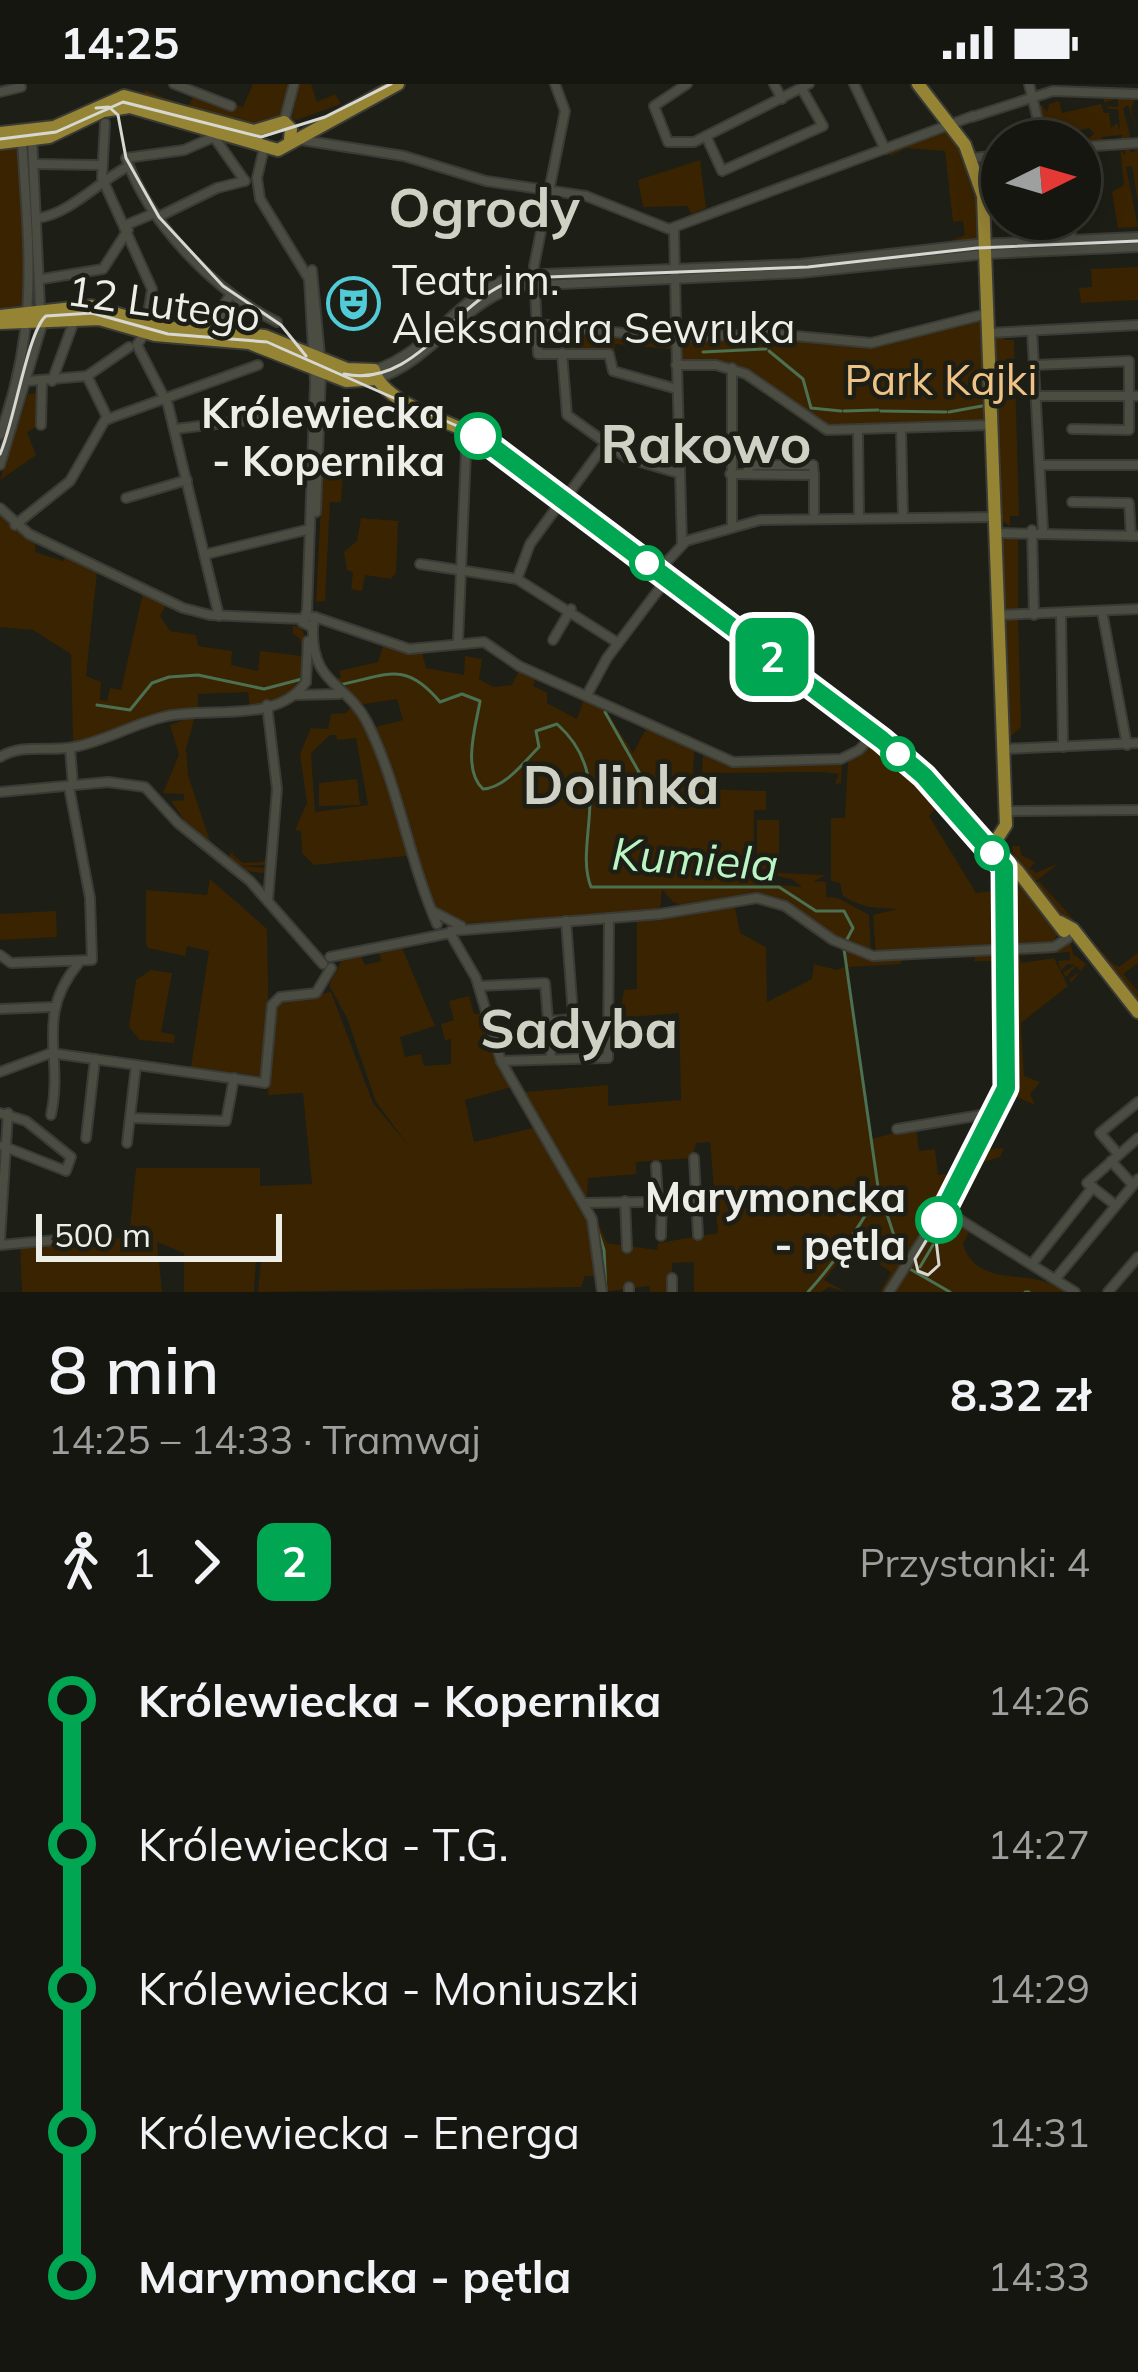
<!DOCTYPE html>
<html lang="pl">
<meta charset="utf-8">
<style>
:root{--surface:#161610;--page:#1f1f19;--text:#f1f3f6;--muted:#9e9f9f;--line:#353530}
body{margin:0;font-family:Mulish,sans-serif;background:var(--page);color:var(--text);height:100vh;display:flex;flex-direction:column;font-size:45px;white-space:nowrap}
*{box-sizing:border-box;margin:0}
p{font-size:39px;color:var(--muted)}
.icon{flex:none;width:66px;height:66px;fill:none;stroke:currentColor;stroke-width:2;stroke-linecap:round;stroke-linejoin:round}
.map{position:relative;height:1208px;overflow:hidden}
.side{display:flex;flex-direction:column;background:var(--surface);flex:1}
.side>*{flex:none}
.badge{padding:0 24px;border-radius:18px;font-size:42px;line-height:78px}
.needle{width:78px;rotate:85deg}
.buttons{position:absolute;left:981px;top:36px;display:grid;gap:24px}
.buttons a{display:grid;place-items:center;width:120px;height:120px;border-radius:50%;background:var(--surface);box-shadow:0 6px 30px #0003,0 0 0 3px var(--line);font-size:60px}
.scale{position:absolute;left:36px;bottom:30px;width:246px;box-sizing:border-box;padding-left:12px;border:6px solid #eeeee9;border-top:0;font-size:33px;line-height:42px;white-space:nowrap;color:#eeeee9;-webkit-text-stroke:9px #1d1e15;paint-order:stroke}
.map>.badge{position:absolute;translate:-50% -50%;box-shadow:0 0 0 6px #fff}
.legs{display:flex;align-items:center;gap:18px;height:132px;padding:0 48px;font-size:39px}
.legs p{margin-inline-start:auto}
.overview{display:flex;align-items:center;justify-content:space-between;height:204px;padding:0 48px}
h1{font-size:66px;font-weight:600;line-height:90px}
ul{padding:0 48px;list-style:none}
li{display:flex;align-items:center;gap:42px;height:144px;font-size:45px}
li i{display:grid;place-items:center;width:18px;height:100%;margin:0 15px;background:currentColor}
li i::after{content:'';width:30px;height:30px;margin:-15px;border:9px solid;border-radius:50%;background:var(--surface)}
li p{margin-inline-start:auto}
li:first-child i{background:linear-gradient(#0000 50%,currentColor 0)}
li:last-child i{background:linear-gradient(currentColor 50%,#0000 0)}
.status{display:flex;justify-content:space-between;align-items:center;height:84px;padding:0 60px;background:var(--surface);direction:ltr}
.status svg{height:33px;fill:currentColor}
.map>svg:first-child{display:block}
</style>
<div class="status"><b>14:25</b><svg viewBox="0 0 49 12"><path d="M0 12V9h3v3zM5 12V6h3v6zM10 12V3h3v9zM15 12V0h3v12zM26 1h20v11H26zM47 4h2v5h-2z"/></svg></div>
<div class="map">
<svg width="1138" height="1208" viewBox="0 0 1138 1208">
<rect width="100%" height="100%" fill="#1d1e15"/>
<g fill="#3a2300" fill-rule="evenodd">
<path d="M253 0H291L281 33 262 44 144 13 145 6 188 23 194 11 228 26 233 20 243 23Z"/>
<path d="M299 0H311L317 18 335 10 341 20 296 36 292 34Z"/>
<path d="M1103 10 1137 11 1131 25 1138 50 1128 21 1123 24 1131 55 1138 52V58H1119L1122 51 1101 53 1105 58 1080 61 1094 50 1089 44 1062 51 1066 57H1046L1054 50 1037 23 1042 21 1047 28 1049 20 1059 17 1062 29 1101 20 1104 29H1116H1109L1111 44 1117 39 1120 47 1118 25H1110L1106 22 1118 23V14L1104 19Z"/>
<path d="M944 43C975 71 979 117 981 156L951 157 965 151 963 137 953 138 945 67 906 64 891 72 885 65Z"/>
<path d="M12 60 20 65 25 214 22 221 0 226V63Z"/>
<path d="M1138 61V119L1132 82 1126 83 1138 143 1118 144 1112 108 1124 101 1120 64 1125 72V62L1133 69Z"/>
<path d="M700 76 706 124 691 130 688 122 643 123 638 96Z"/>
<path d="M1138 183V216L1081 219 1079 204 1092 203 1091 185Z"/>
<path d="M987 230 991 341 831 347 732 284 678 281V253L779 250 862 259 914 252Z"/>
<path d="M569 245 672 254V265L615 260 614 267H570Z"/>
<path d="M1001 248 1005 256H1014L1019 432H1010V442L1001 436 992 249Z"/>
<path d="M39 309 40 341 27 348 36 371 0 396 28 310Z"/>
<path d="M323 384 343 388 341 418H330L325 517 316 518Z"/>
<path d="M0 430 36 457 35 468 63 477 66 472 97 488 86 592 101 598 100 616 107 617 110 604 121 606 143 509 167 519 160 532 170 547 196 551 198 562 232 567 231 581 258 587 260 567 302 572 300 555 293 550V542L300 543C307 553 306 558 305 571 303 613 287 613 250 625L248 608 198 610V626L163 631 73 660 71 570 33 546 0 543Z"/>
<path d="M361 434 398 437 396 489 391 495 365 491 362 507 351 505 353 488 347 486 344 468 357 457Z"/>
<path d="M1018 451V529H1006L1000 457Z"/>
<path d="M1018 532 1021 643 1008 655 1003 536Z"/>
<path d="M384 560 422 568 426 584 464 591 465 572 482 575 479 595 493 603 512 601 520 584 538 589 533 602 547 609V619L577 635 585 612 604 623 633 669 647 643 694 667 693 698 699 705 766 707V726H754L753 799 802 803 792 795 756 788 826 791 814 797 826 798V813L838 814 869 831 871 869 835 855 774 815 685 823 673 818 662 805 660 827 454 840 435 827 371 644 403 636 397 615 358 621 329 598 341 593 339 587 378 578Z"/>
<path d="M353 621 392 703 407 772 314 781 302 769 301 747 295 746 307 719 300 670 311 644 328 645 331 630 346 629ZM330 651H336L337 656 356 654 368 721 315 728 311 669Z"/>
<path d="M195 632 186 665 188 691 212 763 226 774 235 765 232 770 243 779 263 778 266 773 265 781 237 782 267 784 263 789 239 786 173 732 188 742 171 717 184 716V710L163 709 179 671 170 641Z"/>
<path d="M879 654 913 679 945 715 928 701 921 707 936 724 929 732 976 809 1000 806 995 798 1003 801 1001 863 876 870 873 831 897 825C875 824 862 824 843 812L840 799 831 797V734H845L848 677Z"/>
<path d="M703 669 740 681 842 680 841 699 835 700 839 690 822 688 702 689Z"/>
<path d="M357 695 360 721 319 722V699Z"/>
<path d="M757 736H779V786L757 785Z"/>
<path d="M1012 762H1020L1021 771 1035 778 1030 784 1036 789 1059 779 1034 799 1039 797 1112 879 1119 883 1138 869V879L1123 890 1138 907V925C1115 898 1010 786 1012 762Z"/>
<path d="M1006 781 1061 847 1049 861 1006 863Z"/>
<path d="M210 795 267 845 269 955 261 992 191 983 209 867 187 862 185 872 148 864 146 858V806L207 811Z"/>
<path d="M734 819 740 849 766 863 767 918 812 895 814 880 837 886 846 882 845 863 871 873 901 875V880L847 883 872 1055 916 1043 919 1067 935 1065 938 1091 946 1090 950 1106 999 1001V877H974L975 872 1002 869V1005L953 1107 904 1186 945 1128 970 1146 963 1160C978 1208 1034 1181 1064 1208H880L891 1188 851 1162 824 1196 846 1208 829 1203 821 1208H694V1178L672 1179V1208H650L649 1202 603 1208C604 1120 546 1050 503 977L525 1008 608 1001V1022L681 1016 679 929 619 934 624 906 637 905V834L686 831ZM710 1058 718 1149 658 1159 657 1166 607 1159 587 1114 588 1094 636 1090V1078L692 1074 696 1059Z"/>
<path d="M56 827 57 853 0 856V830Z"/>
<path d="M1070 857 1073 870 1086 880 1071 899 1069 895 1081 887 1076 882 1066 893 1063 889 1075 881 1067 880 1061 887 1058 877 1070 876V868L1020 872 1021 879 1054 874 1068 902 1021 939 1024 992 1040 998 1030 1010 1035 1021 1015 1012 990 1065 1004 1064 1000 1073 984 1078 955 1132 947 1123 1001 1015 1006 875Z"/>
<path d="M400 859 435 942 400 953 405 973 421 970 424 982 451 980V955L445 956 441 940 454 936 449 917 469 912 474 930 484 929 492 960 590 1134 598 1192H585L581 1203 258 1208 261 1177 256 1173 254 1208H184V1169L157 1158 162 1208H22L20 1159 129 1154 136 1084H260V1102L312 1100 303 1009 268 1011 273 930 281 917 331 908 373 1019 408 1061 376 1018 347 934 329 901 344 872 360 869 365 881 381 877 378 864ZM512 1003 533 1044 474 1058 465 1016Z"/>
<path d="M151 886 172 889 161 948 175 951 174 959 140 956 129 943 136 896Z"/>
</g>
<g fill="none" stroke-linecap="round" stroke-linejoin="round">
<g stroke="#4b7052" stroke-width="3">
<path d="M769 267 803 295 811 324 841 327"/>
<path d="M703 268 766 265"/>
<path d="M844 327 878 326"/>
<path d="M881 327 946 328"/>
<path d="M949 328 982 322"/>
<path d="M339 601C386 592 404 575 440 618L462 610 480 617C477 638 461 685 483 705 505 704 524 678 539 663L536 647 557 640C617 693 573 758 591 803H779L816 827H844L853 844 845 859"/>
<path d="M97 621 130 626 152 599 169 593 198 591 264 605 302 595"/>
<path d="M605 628 644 697"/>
<path d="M844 865 878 1103 903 1179"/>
<path d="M981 1067 1011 1001V874"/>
<path d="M590 1122 604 1166 606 1208"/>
<path d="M951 1124 979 1071"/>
<path d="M935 1157 939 1141"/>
<path d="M920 1183 933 1161"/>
<path d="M910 1185 950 1208"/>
<path d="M808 1208C829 1185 862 1141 874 1115"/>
<path d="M1025 1208H1029"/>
</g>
<defs>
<g id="minor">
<path d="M174 0 231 22"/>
<path d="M555 0 565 27 534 182 538 270H609L613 287 677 305"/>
<path d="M687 0 654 22 668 58H694L809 0"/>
<path d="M774 0 782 15"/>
<path d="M854 0 885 65"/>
<path d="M1029 0 1043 57"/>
<path d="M0 8 21 3"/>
<path d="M972 33 1053 7 1138 10"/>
<path d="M284 38 294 0"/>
<path d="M105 39 102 94 152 205 149 224"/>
<path d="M706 52 722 87 823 42 802 5"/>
<path d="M295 55 404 72 486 97 586 112 669 145 973 32"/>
<path d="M265 60 257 94 260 115 309 195 315 299 307 527 302 538 313 544 315 533 305 532"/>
<path d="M1080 63 1138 59"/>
<path d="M972 74 1002 71"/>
<path d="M34 80 98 81"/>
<path d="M245 97 214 53 184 66 126 74C150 141 214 207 277 238"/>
<path d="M158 133 217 104 245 97"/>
<path d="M38 134C70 130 100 96 129 82"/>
<path d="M1069 135 1072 157"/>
<path d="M126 141 155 129"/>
<path d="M674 144 676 240"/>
<path d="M312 186 320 272"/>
<path d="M42 195 103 185 128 146"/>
<path d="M537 240 662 253 775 250 871 259 986 230"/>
<path d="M676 245 682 460"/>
<path d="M1032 247 1043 446"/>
<path d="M224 248 225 219 231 210"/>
<path d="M989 249 1138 241"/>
<path d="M144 250 137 261 168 321 219 532"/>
<path d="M562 269 567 331 627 374 678 389"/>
<path d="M676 281H716L746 290 827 346 991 341"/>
<path d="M1035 281 1129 277V346L1072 345"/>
<path d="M732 284V443"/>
<path d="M374 286C432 268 461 206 518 191L800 180 976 160 1138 153"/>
<path d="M87 292 108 335"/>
<path d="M377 295C433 276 463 218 518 202L800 189 986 170 1138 163"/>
<path d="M28 297 87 292 129 263"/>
<path d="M52 297 73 240"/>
<path d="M1037 312H1138"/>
<path d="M41 341 42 296"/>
<path d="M901 344 903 434"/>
<path d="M175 345 282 332"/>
<path d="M858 347 859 434"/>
<path d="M0 351C39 241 29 170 22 57"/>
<path d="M0 381 41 244 32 54"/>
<path d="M1041 381H1138"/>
<path d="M746 389 751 381H813"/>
<path d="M730 390 814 391 813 381"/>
<path d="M814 391V435"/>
<path d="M567 412 606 359"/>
<path d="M126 414 187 396"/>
<path d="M1072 418 1129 419 1131 452"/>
<path d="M0 424 29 450 183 524 210 531 303 535"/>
<path d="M316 428 321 287"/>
<path d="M15 441 70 397 105 336 258 281"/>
<path d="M1032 446 1034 531"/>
<path d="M997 449 1138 452"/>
<path d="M207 470 310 445"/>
<path d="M420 480 517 495 618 559"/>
<path d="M661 484 686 457 760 436 997 433"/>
<path d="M517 495 530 460 565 412"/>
<path d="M1102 527 1127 661"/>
<path d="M1061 530 1063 663"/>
<path d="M1000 531 1138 525"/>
<path d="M315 533 409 565 484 558 519 582 733 678 841 675 859 666 876 648"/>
<path d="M313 545C311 600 347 599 367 638 399 702 408 774 437 840"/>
<path d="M553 556 571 525"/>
<path d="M458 558 467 344"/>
<path d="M306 598 308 557"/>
<path d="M588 609 607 574 669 492"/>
<path d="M295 611 339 610"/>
<path d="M267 621 277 705 268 816"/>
<path d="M70 664 73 701"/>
<path d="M1004 665 1138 659"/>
<path d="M0 673C23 659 49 668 74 663 103 658 133 640 163 633 206 622 277 641 306 598"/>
<path d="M0 708 108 698 145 703 178 739 250 797 323 880"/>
<path d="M1006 727 1138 726"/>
<path d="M434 828 461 842"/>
<path d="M566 837 575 957"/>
<path d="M451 847 660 830 757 814 785 822 833 856 873 872 1054 863 1068 854"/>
<path d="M450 849 476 894 501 977 592 1135 602 1208"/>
<path d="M0 871 11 879 92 876 90 814 69 703"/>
<path d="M330 873 450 849"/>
<path d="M480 902 545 899 551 973"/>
<path d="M0 925 52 923"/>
<path d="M548 937 573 935"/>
<path d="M501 977 608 974 609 834"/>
<path d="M0 988 51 969 265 999 272 921 280 913 316 909 331 884"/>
<path d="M0 1029 26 1037 71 1073 66 1087 3 1062"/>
<path d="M51 1031C64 972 34 933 78 880"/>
<path d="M130 1034 226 1037 234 994"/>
<path d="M897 1045 993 1029"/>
<path d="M86 1054 95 975"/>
<path d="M127 1059 136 981"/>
<path d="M1118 1070 1100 1049 1138 1018"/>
<path d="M694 1074 698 1151"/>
<path d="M1111 1077 1132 1100"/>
<path d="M656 1082 658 1116"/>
<path d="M625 1117 627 1164"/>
<path d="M585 1119 697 1117"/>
<path d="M1114 1120 1087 1099 1138 1054"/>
<path d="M943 1125 1075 1208"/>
<path d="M661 1152 662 1116"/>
<path d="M0 1156 8 1029"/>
<path d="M0 1161 67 1155"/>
<path d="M1032 1180 1093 1103"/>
<path d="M1057 1193 1138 1095"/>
<path d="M629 1203V1208"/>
<path d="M672 1208V1194"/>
<path d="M889 1208 954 1107 1003 1003 1004 777"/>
<path d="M1108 1208 1138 1173"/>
</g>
<g id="major">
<path d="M918 0 965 61 983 112 1006 741 993 761"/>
<path d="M0 49 54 43 124 12 254 47 284 38 291 45 290 56"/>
<path d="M0 59 49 53 103 27 130 23 278 66 398 0"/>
<path d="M0 232 91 222 161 243 265 252 347 285 374 286C383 323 467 342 502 364L913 676 1017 786 1064 847"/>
<path d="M0 239 99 235 155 251 249 259 346 297 376 295"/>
<path d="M1060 838 1073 845 1138 928"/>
</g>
</defs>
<use href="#minor" stroke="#3a3b36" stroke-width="12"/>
<use href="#major" stroke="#3a3b36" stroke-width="16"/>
<use href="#minor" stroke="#4b4c42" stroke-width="8"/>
<use href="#major" stroke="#968435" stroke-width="12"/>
<g stroke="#d8d8d2" stroke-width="3">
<path d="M96 24 109 23 118 31 126 74 159 133 223 202 281 241 306 272"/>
<path d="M0 55 56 48 123 18 261 53 325 33 391 0"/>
<path d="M344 290C419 306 456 209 522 194L808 183 977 164 1138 157"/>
<path d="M0 370C14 340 28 246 46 232L92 229 168 250 267 258 473 349 885 658 924 690 1004 780 1008 797V1004L935 1147 939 1181 928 1191 918 1187 915 1175 958 1104 1006 1003V789L928 696 882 656"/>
</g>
</g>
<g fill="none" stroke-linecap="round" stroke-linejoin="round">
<defs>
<path id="line-1" d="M478 352 882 656 924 692 1004 783 1006 1004 939 1136"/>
</defs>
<use href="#line-1" stroke="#fff" stroke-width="27"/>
<use href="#line-1" stroke="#00a651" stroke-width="18"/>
</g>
<defs>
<symbol id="theatre-ring" viewBox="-11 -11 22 22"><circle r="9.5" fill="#1d1e15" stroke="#52cbd8" stroke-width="1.5"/><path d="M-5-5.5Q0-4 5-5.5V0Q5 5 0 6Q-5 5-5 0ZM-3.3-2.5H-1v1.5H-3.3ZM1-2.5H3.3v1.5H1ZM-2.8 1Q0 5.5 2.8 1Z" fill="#52cbd8"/></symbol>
</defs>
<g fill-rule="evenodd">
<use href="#theatre-ring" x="324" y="190" width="59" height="59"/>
</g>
<g fill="#fff" stroke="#00a651" stroke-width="6">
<circle cx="478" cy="352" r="21"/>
<circle cx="647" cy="479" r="15"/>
<circle cx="898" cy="670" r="15"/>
<circle cx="992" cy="769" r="15"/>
<circle cx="939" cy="1136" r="21"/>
</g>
<g text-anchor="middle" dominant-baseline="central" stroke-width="9" stroke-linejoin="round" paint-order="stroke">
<g font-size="42" fill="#eeeee9" stroke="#1d1e15" text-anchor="start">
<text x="392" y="195">Teatr im.<tspan x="392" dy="48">Aleksandra Sewruka</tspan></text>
</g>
<g font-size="42" fill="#eeeee9" stroke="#1d1e15">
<text transform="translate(164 219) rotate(8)">12 Lutego</text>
</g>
<g font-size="42" fill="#eec385" stroke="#1d1e15">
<text x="941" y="295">Park Kajki</text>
</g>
<g font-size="42" font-weight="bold" fill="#eeeee9" stroke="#1d1e15" text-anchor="end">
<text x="445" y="328">Królewiecka<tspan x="445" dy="48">- Kopernika</tspan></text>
<text x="906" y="1112">Marymoncka<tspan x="906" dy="48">- pętla</tspan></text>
</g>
<g font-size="45" font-style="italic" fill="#b9f6c3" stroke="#1d1e15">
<text transform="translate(695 774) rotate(4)">Kumiela</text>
</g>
<g font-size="54" font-weight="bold" fill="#cfd1c5" stroke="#1d1e15">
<text x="484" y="123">Ogrody</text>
<text x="706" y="359">Rakowo</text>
<text x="621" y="700">Dolinka</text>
<text x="579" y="944">Sadyba</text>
</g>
</g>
</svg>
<div class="buttons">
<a><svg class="needle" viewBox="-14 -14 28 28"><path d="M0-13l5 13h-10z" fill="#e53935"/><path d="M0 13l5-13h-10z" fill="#9e9f9f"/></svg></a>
</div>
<div class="scale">500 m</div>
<b class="badge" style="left:772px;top:573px;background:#00a651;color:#fff">2</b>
</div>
<section class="side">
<div class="overview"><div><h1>8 min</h1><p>14:25 – 14:33 · Tramwaj</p></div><b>8.32 zł</b></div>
<div class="legs"><svg class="icon" aria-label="walk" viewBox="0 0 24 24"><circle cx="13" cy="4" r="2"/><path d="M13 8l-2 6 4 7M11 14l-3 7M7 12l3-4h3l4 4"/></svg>1<svg class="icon" aria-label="forward" viewBox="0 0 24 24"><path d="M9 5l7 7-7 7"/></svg><b class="badge" style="background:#00a651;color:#fff">2</b><p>Przystanki: 4</p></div>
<ul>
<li><i style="color:#00a651"></i><b>Królewiecka - Kopernika</b><p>14:26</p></li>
<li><i style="color:#00a651"></i><span>Królewiecka - T.G.</span><p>14:27</p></li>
<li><i style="color:#00a651"></i><span>Królewiecka - Moniuszki</span><p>14:29</p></li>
<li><i style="color:#00a651"></i><span>Królewiecka - Energa</span><p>14:31</p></li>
<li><i style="color:#00a651"></i><b>Marymoncka - pętla</b><p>14:33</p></li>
</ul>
</section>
